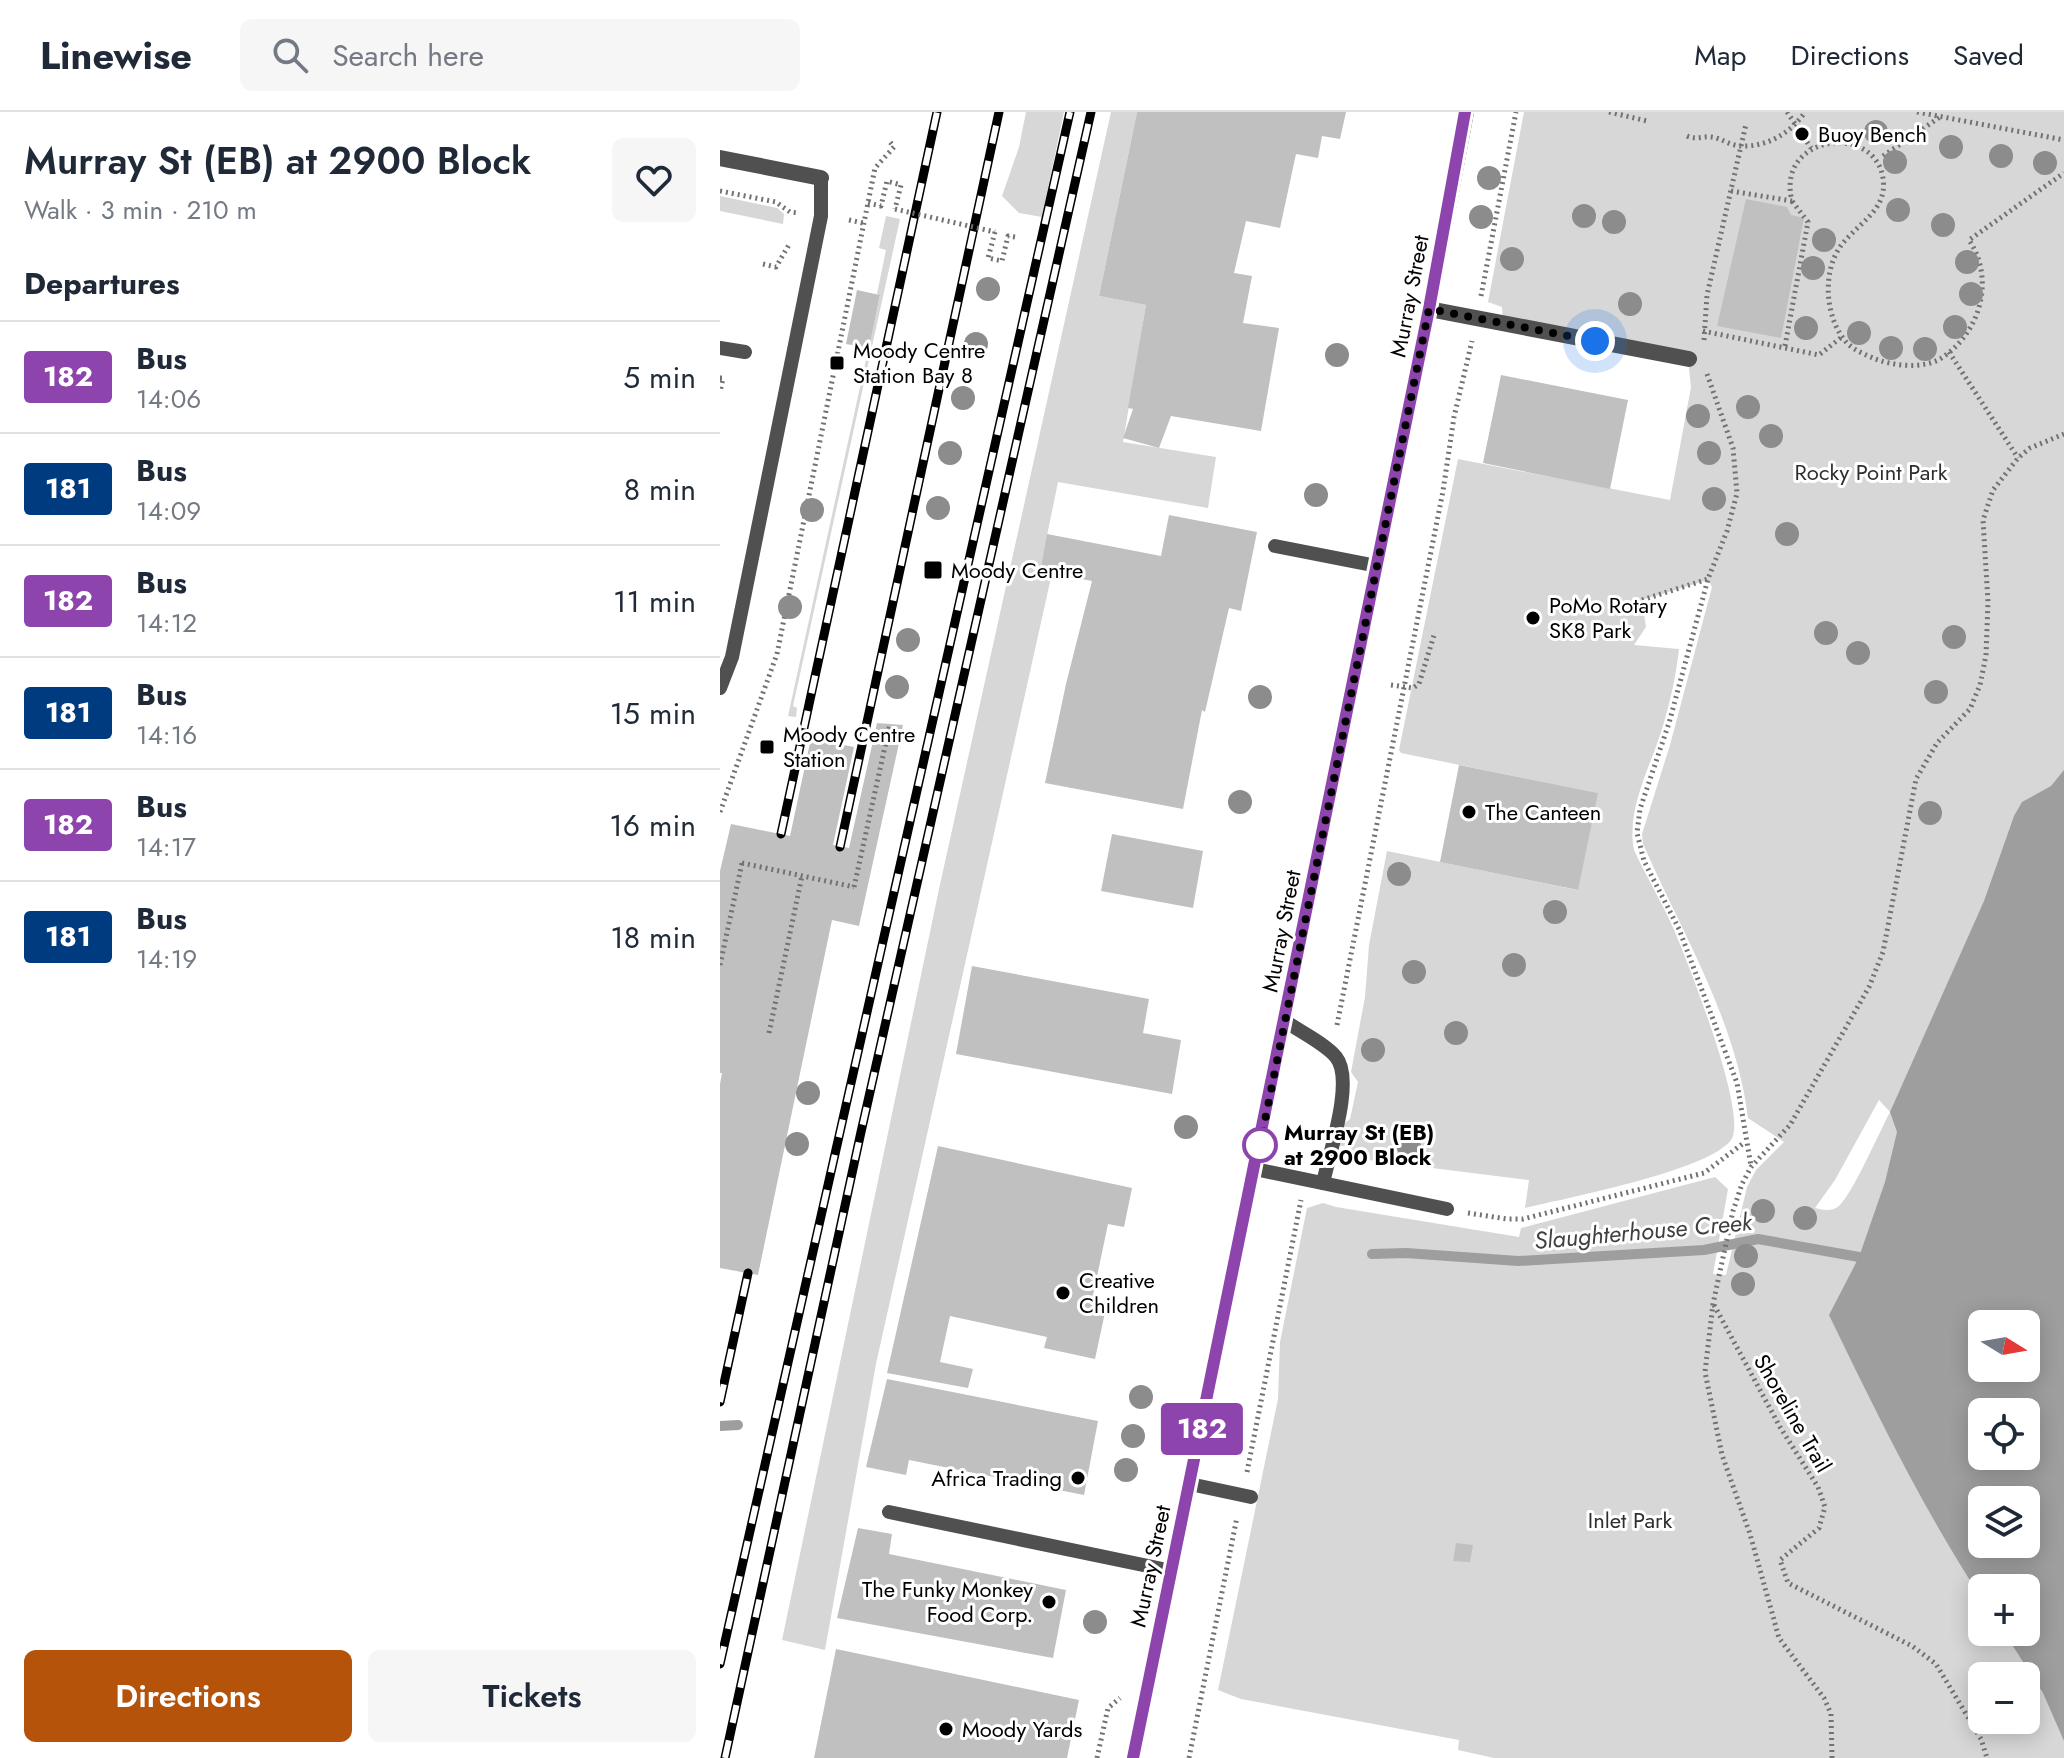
<!DOCTYPE html>
<meta charset="utf-8">
<style>
:root{--surface:#fff;--page:#f6f6f7;--text:#1f2937;--muted:#747a83;--line:#e0e1e3;--accent:#b45309}
body{margin:0;font-family:Jost,sans-serif;background:var(--page);color:var(--text);height:100vh;display:flex;flex-direction:column;font-size:30px;white-space:nowrap}
*{box-sizing:border-box;margin:0}
p{font-size:26px;color:var(--muted)}
.icon{flex:none;width:44px;height:44px;fill:none;stroke:currentColor;stroke-width:2;stroke-linecap:round;stroke-linejoin:round}
.map{position:relative;flex:1;overflow:hidden}
.drawer{display:flex;flex-direction:column;background:var(--surface);width:720px}
.drawer>*{flex:none}
.badge{padding:0 16px;border-radius:6px;font-size:28px;line-height:52px}
.needle{width:52px;rotate:101deg}
.buttons{position:absolute;left:1248px;top:1198px;display:grid;gap:16px}
.buttons a{display:grid;place-items:center;width:72px;height:72px;border-radius:12px;background:var(--surface);box-shadow:0 4px 20px #0003;font-size:40px}
.you{position:absolute;width:40px;height:40px;margin:-20px;border:6px solid #fff;border-radius:50%;background:#1a73e8;box-shadow:0 0 0 12px #1a73e833}
.map>.badge{position:absolute;translate:-50% -50%;box-shadow:0 0 0 4px #fff}
h2{padding:0 24px;font-size:30px;line-height:72px}
.round{display:grid;place-items:center;flex:none;width:84px;height:84px;border-radius:12px;background:var(--page)}
.overview{display:flex;align-items:center;justify-content:space-between;height:136px;padding:0 24px}
h1{font-size:38px;font-weight:600;line-height:60px}
.cta{display:flex;gap:16px;margin-top:auto;padding:16px 24px}
.cta a{flex:1;height:92px;border-radius:12px;background:var(--accent);color:#fff;font-size:32px;font-weight:600;line-height:92px;text-align:center}
.cta a+a{background:var(--page);color:var(--text)}
ul{padding:0;list-style:none}
li{display:flex;align-items:center;gap:24px;height:112px;padding:0 24px;border-top:2px solid var(--line)}
li div{flex:1}
li b{display:block;font-size:30px}
li em{font-style:normal}
li .badge{min-width:88px;font-weight:700;text-align:center}
header{display:flex;align-items:center;gap:48px;box-sizing:border-box;height:112px;padding:0 40px;background:var(--surface);border-bottom:2px solid var(--line)}
header strong{font-size:38px}
nav{display:flex;gap:44px;margin-inline-start:auto;font-size:28px}
.search{width:560px;height:72px;background:var(--page);display:flex;align-items:center;gap:20px;box-sizing:border-box;padding:0 28px;border-radius:12px;color:var(--muted);font-size:30px}
main{display:flex;flex:1;min-height:0}
.map>svg:first-child{display:block}
</style>
<header>
<strong>Linewise</strong>
<div class="search"><svg class="icon" aria-label="search" viewBox="0 0 24 24"><circle cx="10" cy="10" r="6"/><path d="M15 15l6 6"/></svg>Search here</div>
<nav><a>Map</a><a>Directions</a><a>Saved</a></nav>
</header>
<main>
<section class="drawer">
<div class="overview"><div><h1>Murray St (EB) at 2900 Block</h1><p>Walk · 3 min · 210 m</p></div><a class="round"><svg class="icon" aria-label="heart" viewBox="0 0 24 24"><path d="M12 20l-8-8c-3-5 5-10 8-4 3-6 11-1 8 4z"/></svg></a></div>
<h2>Departures</h2>
<ul>
<li><span class="badge" style="background:#8e44ad;color:#fff">182</span><div><b>Bus</b><p>14:06</p></div><em>5 min</em></li>
<li><span class="badge" style="background:#003b80;color:#fff">181</span><div><b>Bus</b><p>14:09</p></div><em>8 min</em></li>
<li><span class="badge" style="background:#8e44ad;color:#fff">182</span><div><b>Bus</b><p>14:12</p></div><em>11 min</em></li>
<li><span class="badge" style="background:#003b80;color:#fff">181</span><div><b>Bus</b><p>14:16</p></div><em>15 min</em></li>
<li><span class="badge" style="background:#8e44ad;color:#fff">182</span><div><b>Bus</b><p>14:17</p></div><em>16 min</em></li>
<li><span class="badge" style="background:#003b80;color:#fff">181</span><div><b>Bus</b><p>14:19</p></div><em>18 min</em></li>
</ul>
<div class="cta"><a>Directions</a><a>Tickets</a></div>
</section>
<div class="map">
<svg width="1344" height="1646" viewBox="0 0 1344 1646">
<rect width="100%" height="100%" fill="#fff"/>
<g fill="#d7d7d7" fill-rule="evenodd">
<path d="M306 0H344L322 105 299 101 282 84 299 35Z"/>
<path d="M391 0H417L379 184 426 193 403 330 496 345 488 396 338 370 320 458 332 461 156 1252 105 1538 62 1528 219 777Z"/>
<path d="M804 0H1344V1646H774L738 1638 739 1628 521 1587 498 1578 558 1287 560 1230 587 1096 603 1091 616 1095 799 1125 801 1116 995 1065 1008 1077 993 1162 1006 1163 1027 1075 1036 1058 1064 1030 1028 1006C1016 908 962 821 923 732L922 722 950 633 992 475 988 468 922 488 926 515 914 533 959 537C956 564 950 591 942 617 930 656 906 697 914 738 927 766 943 792 955 820 968 851 1029 1004 1011 1028 988 1059 846 1086 805 1096L809 1068 632 1046 629 1035 616 1033 619 1016 630 1007 638 970 631 960 645 885 649 833 667 739 857 778 877 681 681 641 679 638 738 347 950 388 971 275 968 247 783 211 782 195 768 190ZM1159 988 1170 1000C1160 1019 1132 1083 1119 1094 1111 1100 1104 1098 1095 1096L1115 1068ZM1262 1212H1306V1256H1262ZM1262 1300H1306V1344H1262ZM1262 1388H1306V1432H1262ZM1262 1476H1306V1520H1262ZM1262 1564H1306V1608H1262Z"/>
<path d="M0 84 57 96 64 102 63 112 0 99Z"/>
<path d="M166 104 180 107 73 594 77 596 76 605 68 604 160 184 157 182 166 138 159 136Z"/>
</g>
<path fill="#9e9e9e" fill-rule="evenodd" d="M1344 658V1629L1323 1581 1284 1520H1306V1476H1262V1487C1203 1397 1156 1300 1109 1203L1139 1145 1165 1070 1177 1020 1170 1000 1264 789 1294 704 1302 690 1331 674ZM1262 1212H1306V1256H1262ZM1262 1300H1306V1344H1262ZM1262 1388H1306V1432H1262Z"/>
<g fill="none" stroke-linecap="round" stroke-linejoin="round">
<g stroke="#9e9e9e" stroke-width="10">
<path d="M652 1142 686 1141 798 1149 984 1138 1038 1127 1139 1145 1146 1153"/>
<path d="M0 1314 18 1313"/>
</g>
</g>
<g fill="#c0c0c0">
<path d="M417 0H626L620 27 602 24 598 46 576 42 560 116 526 109 514 161 532 164 523 211 559 216 541 319 451 304 439 336 403 326 413 297 408 296 426 193 379 184Z"/>
<path d="M1026 87 1067 95 1071 103 1084 106 1061 226 997 214Z"/>
<path d="M137 178 160 183 149 236 126 232Z"/>
<path d="M781 263 908 288 890 377 763 351Z"/>
<path d="M449 403 537 420 521 499 509 496 485 600 482 598 463 697 325 671 346 572 372 469 320 459 327 422 441 444Z"/>
<path d="M157 611 183 613 139 814 112 808 38 1163 0 1156V972L2 961H0V759L11 712 70 724 91 626 134 635 113 733 129 736Z"/>
<path d="M739 653 878 681 858 778 720 750Z"/>
<path d="M392 722 483 739 473 796 381 779Z"/>
<path d="M252 854 429 887 423 921 461 928 452 982 236 942Z"/>
<path d="M218 1034 412 1076 404 1115 388 1112 371 1193 386 1196 375 1247 324 1236 327 1225 230 1204 220 1250 253 1257 248 1276 167 1261Z"/>
<path d="M167 1267 378 1309 364 1383 189 1348 186 1363 146 1355Z"/>
<path d="M138 1416 172 1422 169 1442 346 1478 333 1546 117 1506Z"/>
<path d="M736 1431 753 1433 750 1450 733 1449Z"/>
<path d="M116 1537 359 1588 347 1646H94Z"/>
</g>
<g fill="none" stroke-linecap="round" stroke-linejoin="round">
<g stroke="#727272" stroke-width="5" stroke-dasharray="2 4" stroke-linecap="butt">
<path d="M889 0 927 9"/>
<path d="M1067 0 1091 36"/>
<path d="M1197 0 1344 28"/>
<path d="M967 24C976 28 982 24 991 25 1001 26 1011 34 1021 34 1047 35 1071 21 1085 0"/>
<path d="M1163 44 1220 5"/>
<path d="M0 79 56 90 70 100 79 101"/>
<path d="M1011 79 1072 89C1055 23 1154 10 1163 66 1168 99 1137 111 1120 135 1102 161 1105 207 1127 231 1134 238 1144 242 1153 246 1172 254 1205 258 1223 245 1261 219 1275 167 1249 128L1344 61"/>
<path d="M148 91 161 94 167 69 181 73 175 97"/>
<path d="M129 108 143 111"/>
<path d="M275 120 268 146 282 149 288 124 295 125"/>
<path d="M43 152 56 155 70 131"/>
<path d="M761 184 796 0"/>
<path d="M983 219 1099 243 1123 224"/>
<path d="M984 228 987 183 1026 12"/>
<path d="M1065 234 1088 110 1072 89"/>
<path d="M1229 240 1298 346"/>
<path d="M987 262 1013 336 1017 381 1007 419 988 467 949 611 920 697 917 721 924 749 959 817 1017 971 1031 1054"/>
<path d="M0 266H3L0 280"/>
<path d="M922 488 988 467"/>
<path d="M671 573 693 576 699 572 715 520"/>
<path d="M0 700 57 542 155 56 174 35 170 30"/>
<path d="M134 775 170 612"/>
<path d="M0 853 22 751"/>
<path d="M617 913 723 379 734 305 752 229"/>
<path d="M49 921 82 764"/>
<path d="M748 1101 787 1107H803L984 1061 1025 1030"/>
<path d="M994 1193 1060 1315 1098 1375 1105 1395 1099 1416 1060 1448 1068 1471 1192 1534 1216 1552 1261 1627 1267 1646"/>
<path d="M527 1360 581 1088"/>
<path d="M377 1646 388 1596 400 1586"/>
<path d="M469 1646 517 1405"/>
<path d="M1112 1646 1111 1602 1104 1586 1059 1526 1030 1422 1002 1343 985 1260 993 1192 1013 1099 1022 1072 1031 1055 1070 1013 1149 875 1163 840 1196 667 1217 631 1250 597 1260 573 1266 543 1268 490 1263 408 1273 378 1298 346 1310 336 1344 322"/>
</g>
<g stroke="#505050" stroke-width="14">
<path d="M0 236 25 240"/>
<path d="M555 434 657 454"/>
<path d="M0 576 12 545 101 104V66"/>
<path d="M565 909C579 919 606 932 616 945 635 968 609 1042 603 1071"/>
<path d="M535 1057 727 1097"/>
<path d="M470 1372 531 1385"/>
<path d="M169 1400 452 1459"/>
</g>
<g stroke="#505050" stroke-width="16">
<path d="M0 46 101 66"/>
<path d="M709 197 969 247"/>
</g>
<path stroke="#1d1d1d" stroke-width="16" d="M413 1646 709 197 746 0"/>
<defs>
<g id="rail">
<path d="M61 722 217 0"/>
<path d="M120 735 279 0"/>
<path d="M0 1290 28 1161"/>
<path d="M0 1552 350 0"/>
<path d="M5 1646 141 1020 371 0"/>
</g>
</defs>
<use href="#rail" stroke="#000" stroke-width="9"/>
<use href="#rail" stroke="#fff" stroke-width="6" stroke-dasharray="18" stroke-linecap="butt"/>
<g stroke="#727272" stroke-width="5" stroke-dasharray="2 4" stroke-linecap="butt">
<path d="M175 97 275 120"/>
<path d="M22 751 134 775"/>
</g>
</g>
<g fill="#8c8c8c">
<circle cx="1156" cy="20" r="12"/>
<circle cx="1231" cy="35" r="12"/>
<circle cx="1281" cy="44" r="12"/>
<circle cx="1175" cy="50" r="12"/>
<circle cx="1325" cy="51" r="12"/>
<circle cx="769" cy="66" r="12"/>
<circle cx="1178" cy="98" r="12"/>
<circle cx="864" cy="104" r="12"/>
<circle cx="761" cy="105" r="12"/>
<circle cx="894" cy="110" r="12"/>
<circle cx="1223" cy="113" r="12"/>
<circle cx="1104" cy="128" r="12"/>
<circle cx="792" cy="147" r="12"/>
<circle cx="1247" cy="150" r="12"/>
<circle cx="1093" cy="156" r="12"/>
<circle cx="268" cy="177" r="12"/>
<circle cx="1251" cy="182" r="12"/>
<circle cx="910" cy="192" r="12"/>
<circle cx="1235" cy="215" r="12"/>
<circle cx="1086" cy="216" r="12"/>
<circle cx="1139" cy="221" r="12"/>
<circle cx="256" cy="232" r="12"/>
<circle cx="1171" cy="236" r="12"/>
<circle cx="1205" cy="237" r="12"/>
<circle cx="617" cy="243" r="12"/>
<circle cx="243" cy="286" r="12"/>
<circle cx="1028" cy="295" r="12"/>
<circle cx="978" cy="304" r="12"/>
<circle cx="1051" cy="324" r="12"/>
<circle cx="230" cy="341" r="12"/>
<circle cx="989" cy="341" r="12"/>
<circle cx="596" cy="383" r="12"/>
<circle cx="994" cy="387" r="12"/>
<circle cx="218" cy="396" r="12"/>
<circle cx="92" cy="398" r="12"/>
<circle cx="1067" cy="422" r="12"/>
<circle cx="70" cy="495" r="12"/>
<circle cx="1106" cy="521" r="12"/>
<circle cx="1234" cy="525" r="12"/>
<circle cx="188" cy="528" r="12"/>
<circle cx="1138" cy="541" r="12"/>
<circle cx="177" cy="575" r="12"/>
<circle cx="1216" cy="580" r="12"/>
<circle cx="540" cy="585" r="12"/>
<circle cx="520" cy="690" r="12"/>
<circle cx="1210" cy="701" r="12"/>
<circle cx="679" cy="762" r="12"/>
<circle cx="835" cy="800" r="12"/>
<circle cx="794" cy="853" r="12"/>
<circle cx="694" cy="860" r="12"/>
<circle cx="736" cy="921" r="12"/>
<circle cx="653" cy="938" r="12"/>
<circle cx="88" cy="981" r="12"/>
<circle cx="466" cy="1015" r="12"/>
<circle cx="77" cy="1032" r="12"/>
<circle cx="689" cy="1035" r="12"/>
<circle cx="1043" cy="1099" r="12"/>
<circle cx="1085" cy="1106" r="12"/>
<circle cx="1026" cy="1144" r="12"/>
<circle cx="1023" cy="1172" r="12"/>
<circle cx="421" cy="1285" r="12"/>
<circle cx="413" cy="1324" r="12"/>
<circle cx="406" cy="1358" r="12"/>
<circle cx="375" cy="1510" r="12"/>
</g>
<g fill="none" stroke-linecap="round" stroke-linejoin="round">
<defs>
<path id="line" d="M413 1646 709 197 745 0"/>
</defs>
<use href="#line" stroke="#fff" stroke-width="18"/>
<use href="#line" stroke="#8e44ad" stroke-width="12"/>
<path stroke="#000" stroke-width="8" stroke-dasharray="0 14.4" d="M540 1033 709 197 875 229"/>
</g>
<g fill="#000" stroke="#fff" stroke-width="3">
<circle cx="1082" cy="22" r="8"/>
<rect x="109" y="243" width="16" height="16" rx="4"/>
<rect x="203" y="448" width="20" height="20" rx="4"/>
<circle cx="813" cy="506" r="8"/>
<rect x="39" y="627" width="16" height="16" rx="4"/>
<circle cx="749" cy="700" r="8"/>
<circle cx="343" cy="1181" r="8"/>
<circle cx="358" cy="1366" r="8"/>
<circle cx="329" cy="1490" r="8"/>
<circle cx="226" cy="1617" r="8"/>
</g>
<circle fill="#fff" stroke="#8e44ad" stroke-width="4" cx="540" cy="1033" r="16"/>
<g text-anchor="middle" dominant-baseline="central" stroke-width="6" stroke-linejoin="round" paint-order="stroke">
<g font-size="22" fill="#000" stroke="#fff" text-anchor="start">
<text x="1098" y="22">Buoy Bench</text>
<text x="133" y="238">Moody Centre<tspan x="133" dy="25">Station Bay 8</tspan></text>
<text x="231" y="458">Moody Centre</text>
<text x="829" y="493">PoMo Rotary<tspan x="829" dy="25">SK8 Park</tspan></text>
<text x="63" y="622">Moody Centre<tspan x="63" dy="25">Station</tspan></text>
<text x="765" y="700">The Canteen</text>
<text x="359" y="1168">Creative<tspan x="359" dy="25">Children</tspan></text>
<text x="342" y="1366" text-anchor="end">Africa Trading</text>
<text x="313" y="1477" text-anchor="end">The Funky Monkey<tspan x="313" dy="25">Food Corp.</tspan></text>
<text x="242" y="1617">Moody Yards</text>
</g>
<g font-size="22" fill="#000" stroke="#fff">
<text transform="translate(689 184) rotate(-79)">Murray Street</text>
<text transform="translate(561 819) rotate(-79)">Murray Street</text>
<text transform="translate(1073 1301) rotate(60)">Shoreline Trail</text>
<text transform="translate(430 1454) rotate(-78)">Murray Street</text>
</g>
<g font-size="22" fill="#2e2e2e" stroke="#fff">
<text x="1151" y="360">Rocky Point Park</text>
<text x="910" y="1408">Inlet Park</text>
</g>
<g font-size="22" font-weight="bold" fill="#000" stroke="#fff" text-anchor="start">
<text x="564" y="1020">Murray St (EB)<tspan x="564" dy="25">at 2900 Block</tspan></text>
</g>
<g font-size="24" font-style="italic" fill="#3f3f3f" stroke="#fff">
<text transform="translate(923 1119) rotate(-5)">Slaughterhouse Creek</text>
</g>
</g>
</svg>
<div class="buttons">
<a><svg class="needle" viewBox="-14 -14 28 28"><path d="M0-13l5 13h-10z" fill="#e53935"/><path d="M0 13l5-13h-10z" fill="#747a83"/></svg></a>
<a><svg class="icon" aria-label="locate" viewBox="0 0 24 24"><circle cx="12" cy="12" r="6"/><path d="M12 2v4M12 18v4M2 12h4M18 12h4"/></svg></a>
<a><svg class="icon" aria-label="layers" viewBox="0 0 24 24"><path d="M12 4l9 5-9 5-9-5zM3 14l9 5 9-5"/></svg></a>
<a>+</a>
<a>−</a>
</div>
<div class="you" style="left:875px;top:229px"></div>
<b class="badge" style="left:482px;top:1317px;background:#8e44ad;color:#fff">182</b>
</div>
</main>
